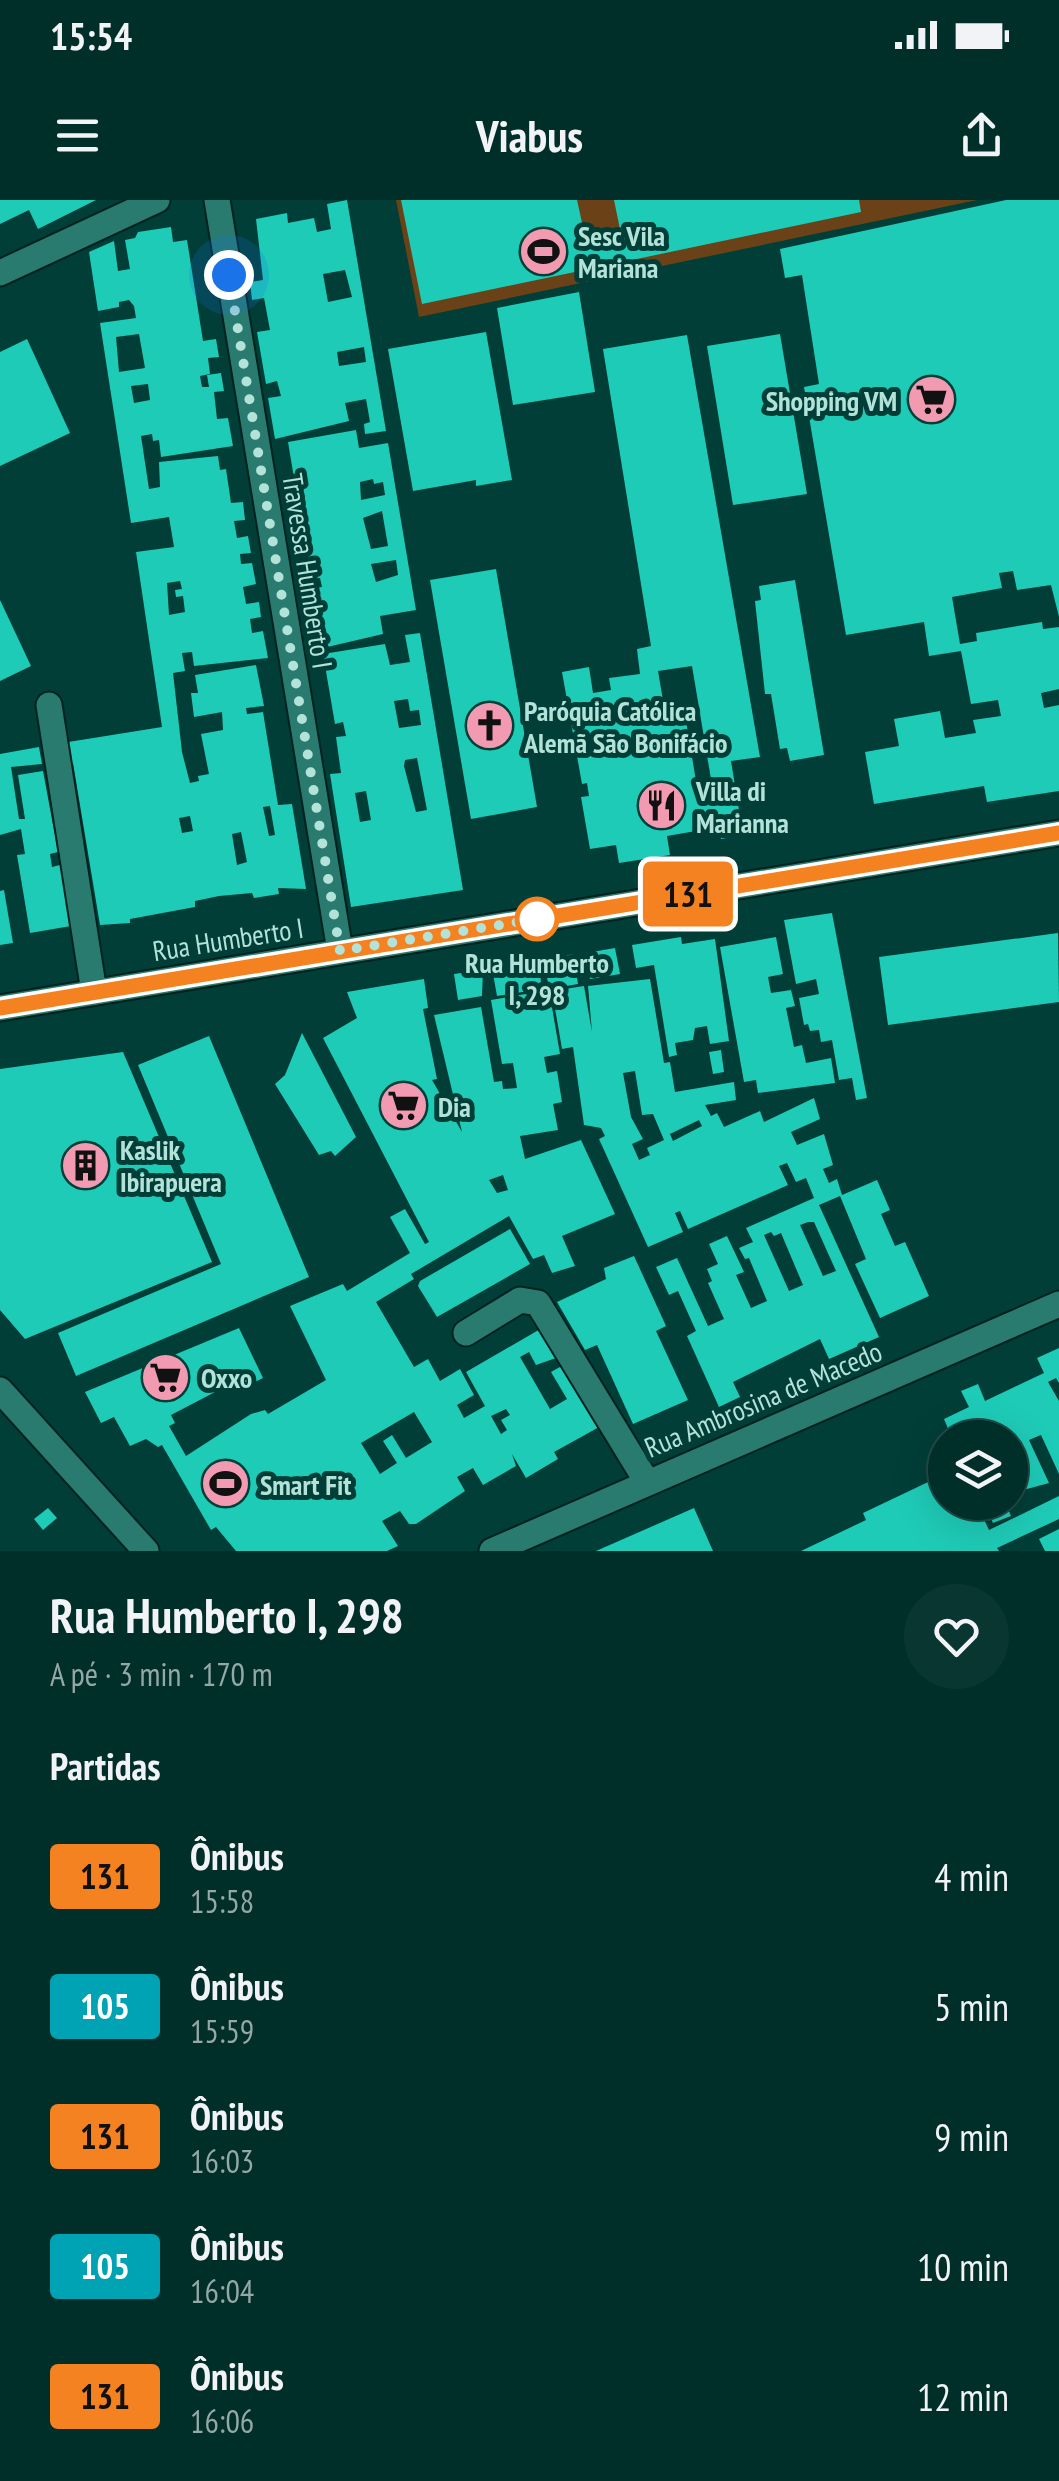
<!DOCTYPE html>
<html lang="pt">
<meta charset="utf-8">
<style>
:root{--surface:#002e29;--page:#0a3631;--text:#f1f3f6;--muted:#95a8a8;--line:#224a46}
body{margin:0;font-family:"PT Sans Narrow",sans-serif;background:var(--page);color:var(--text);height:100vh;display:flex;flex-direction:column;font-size:38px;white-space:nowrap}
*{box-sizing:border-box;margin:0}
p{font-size:32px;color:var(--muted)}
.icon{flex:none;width:55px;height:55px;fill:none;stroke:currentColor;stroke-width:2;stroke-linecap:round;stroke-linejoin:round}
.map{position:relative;height:1351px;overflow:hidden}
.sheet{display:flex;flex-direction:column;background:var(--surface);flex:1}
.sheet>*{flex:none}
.badge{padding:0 20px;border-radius:8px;font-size:35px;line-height:65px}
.buttons{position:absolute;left:928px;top:1220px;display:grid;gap:20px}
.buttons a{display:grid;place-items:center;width:100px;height:100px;border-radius:50%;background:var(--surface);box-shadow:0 10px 40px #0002,0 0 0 2px var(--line);font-size:50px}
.you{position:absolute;width:50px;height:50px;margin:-25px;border:8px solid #fff;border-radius:50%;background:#1a73e8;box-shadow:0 0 0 15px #1a73e833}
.map>.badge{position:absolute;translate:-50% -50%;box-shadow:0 0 0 5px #fff}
h2{padding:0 50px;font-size:38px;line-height:90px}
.round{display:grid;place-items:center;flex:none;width:105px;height:105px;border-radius:52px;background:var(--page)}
.summary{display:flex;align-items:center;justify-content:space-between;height:170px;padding:0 50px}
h1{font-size:48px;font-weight:800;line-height:75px}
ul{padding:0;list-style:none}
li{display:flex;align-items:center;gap:30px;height:130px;padding:0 50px}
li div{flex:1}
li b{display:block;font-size:38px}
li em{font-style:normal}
li .badge{min-width:110px;font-weight:700;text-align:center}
.status{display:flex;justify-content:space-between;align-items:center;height:70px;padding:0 50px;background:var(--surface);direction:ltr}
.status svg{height:28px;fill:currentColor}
header{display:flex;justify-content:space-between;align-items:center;height:130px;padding:0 50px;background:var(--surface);font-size:45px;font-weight:800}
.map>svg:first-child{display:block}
</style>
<div class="status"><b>15:54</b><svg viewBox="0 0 49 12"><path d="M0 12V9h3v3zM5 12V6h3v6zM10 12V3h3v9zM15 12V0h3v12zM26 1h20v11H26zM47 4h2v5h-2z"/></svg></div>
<header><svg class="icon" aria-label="menu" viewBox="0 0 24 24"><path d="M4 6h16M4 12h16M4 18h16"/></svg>Viabus<svg class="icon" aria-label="share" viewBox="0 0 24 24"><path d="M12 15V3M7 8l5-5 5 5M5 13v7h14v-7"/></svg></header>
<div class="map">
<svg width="1059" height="1351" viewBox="0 0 1059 1351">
<rect width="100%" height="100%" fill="#003e37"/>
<path fill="#6b4218" d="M396 0H977L419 117Z"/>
<g fill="#1ecbb7" fill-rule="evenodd">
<path d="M0 0H96L38 29 29 10 0 24Z"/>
<path d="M347 0 386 231 365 234 364 224 370 222 366 199 345 203 349 221 275 239 268 198 281 196 277 181 266 184 257 132 270 130 264 98 252 100 250 82 263 80 256 19 287 13 288 23 314 18 317 32 331 29 327 4ZM345 70 352 97 328 102 323 74ZM364 147 366 162 339 166 337 152Z"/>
<path d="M401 0H577L586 41 621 34 614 0H859L861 12 422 104Z"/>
<path d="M1006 0H1059V417L1051 385 1017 390 1013 371 999 373 1002 388 952 397 960 444 977 441 976 433 1042 422 1043 429 1059 427V489L1041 493 1044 508 1059 505V591L987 602 984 586 874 604 865 552 899 546 894 519 940 511 945 538 976 533 973 520 1001 516 998 500 971 504 961 451 929 456 924 422 846 435 804 187 819 184 802 75 785 78 780 49Z"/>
<path d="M171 27 173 42 187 40 203 141 216 139 219 157 208 158 210 174 200 176 202 187H209L207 175 221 173 224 191 214 192 217 219 228 218 233 246 161 257 159 240 153 241 152 234 141 236 149 289 160 287 159 262 218 256 220 270 226 269 231 303 243 302 245 320 234 321 237 338 248 336 251 353 240 354 241 364 252 363 256 384 243 387 246 404 259 402 261 417 250 419 252 433 263 431 268 458 194 466 192 452 182 453 185 471 173 473 182 552 190 583 199 581 198 576 209 574 201 534 223 530 222 512 194 517 191 493H198L195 475 256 465 264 506 246 508 247 514 263 512 278 605 292 604 306 689 278 688 279 694 254 698 252 693 219 696 195 701V707L130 719V723L100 725 73 563 66 564 62 543 162 527 136 352 174 347 169 317 131 323 100 123 136 118 134 106 129 100 119 102V107L98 111 89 52 114 41 118 71 130 69 125 40 135 38 138 32ZM139 134 145 168 119 172 116 137ZM148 184 150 200 134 203 131 186ZM180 381 182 389 175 390 176 397 183 396 185 412 169 415 167 383ZM270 606 275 635 269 636 263 607ZM190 616 193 631 182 633 179 618ZM241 632 247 662 237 665 232 634Z"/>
<path d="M579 92 595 192 513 205 497 108Z"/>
<path d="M486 132 512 280 476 286V280L413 291 388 149Z"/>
<path d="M780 134 807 294 733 305 707 146Z"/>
<path d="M687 135 760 557 731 561 743 635 721 639 719 627 667 636 670 655 619 663 616 645 590 649 581 597 589 596 587 583 582 584 562 472 589 467 593 493 611 490 609 478 640 474 637 449 651 446 603 149ZM692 466 713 591 698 593 685 515 666 518 658 471Z"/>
<path d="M27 139 70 233 0 266V152Z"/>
<path d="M356 230 359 248 388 243 416 410 380 416 383 434 310 451 305 426 317 424 311 388 322 387 320 378 310 379 307 361 295 363 289 328 302 326 288 242ZM373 279 374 284 383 282 385 295 361 300 360 282ZM382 311 388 346 371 349 363 318ZM396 360 398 375 376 382 371 364Z"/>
<path d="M496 369 537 607 471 619 430 380Z"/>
<path d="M795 380 824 555 790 561 787 548 780 549 771 494H765L755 401 761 400 759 386Z"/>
<path d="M0 400 31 466 0 481Z"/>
<path d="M420 433 463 690 351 707 330 574 341 573 336 537 346 536 343 522 335 524 323 454 385 444 390 465 410 462 405 435ZM408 499 410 511 419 510 421 525 399 528 394 501ZM417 558 427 610 416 612 404 566 405 560ZM366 591 371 620 360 622 355 593Z"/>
<path d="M39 547 42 564 11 567 19 619H25L18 575 43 571 58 652 50 654 52 667 60 665 71 726 30 733 17 655 25 654 21 629 0 635V554Z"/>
<path d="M4 690 13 743 0 745V691Z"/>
<path d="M832 713 867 898 856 900 852 878 839 880 832 840 821 842 819 830 810 831 808 824 804 825 799 798 819 794 816 779 796 784 784 720Z"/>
<path d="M1058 733 1059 802 888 825 879 757Z"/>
<path d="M681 737 682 744 715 739 729 841 710 844 707 826 695 828 693 840 675 843 677 855 669 857 654 765 636 768 632 745Z"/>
<path d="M776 737 783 774 768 777 771 793 791 790 795 806 786 808 794 847 802 845 806 863 831 858 835 883 758 893 756 880 744 882 720 747Z"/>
<path d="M615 748 620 774 590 779 586 753Z"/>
<path d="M573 754 578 784 549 789 544 760Z"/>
<path d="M538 760 542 789 497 796 492 768Z"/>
<path d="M483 770 482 796 458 800 454 774Z"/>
<path d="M424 779 428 808 423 809 437 879 432 880 462 932 434 815 481 807 494 882 502 881 503 889 517 888 513 863 502 864 491 800 549 790 560 854 544 857 547 873 557 871 562 902 553 904 558 930 520 936 525 959 581 940 615 1014 562 1036 575 1066 552 1073 544 1055 533 1059 509 1016 411 1074 414 1079 376 1102 414 1167 428 1159 440 1181 460 1169 474 1195 457 1205 464 1218 485 1206 466 1172 542 1128 556 1158 536 1165 529 1152 520 1157 550 1209 567 1199 551 1172 567 1163 601 1226 554 1252 558 1259 526 1278 512 1254 516 1266 483 1285 473 1268 457 1277 465 1291 416 1324H409L400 1311 382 1321 398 1346 387 1351H236L216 1327 211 1330 162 1245 158 1247 146 1239 130 1246 114 1217 101 1223 85 1192 239 1128 263 1178 235 1192 226 1175 216 1180 217 1191 171 1215 175 1223 169 1226 186 1256 251 1214 265 1210 268 1214 326 1180 290 1106 343 1084 347 1091 410 1053 390 1017 405 1009 425 1044 429 1042 323 838 357 818 347 792ZM503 975 508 990 497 993 489 980ZM506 1209 510 1215 501 1220 507 1230 501 1234 491 1216ZM414 1212 432 1242 406 1258 392 1235 383 1241 397 1263 380 1274 361 1243Z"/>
<path d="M650 779 664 863 670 862 675 892 734 882 736 900 705 905 711 916 717 913 724 927 760 911 764 922 814 898 820 919 791 932 797 945 824 934 833 965 823 969 829 983 837 979 842 995 877 980 890 1010 881 1014 895 1046 905 1042 929 1096 880 1118 855 1064 866 1059 840 996 819 1005 879 1137 829 1159 820 1139 733 1182 740 1197 719 1207 687 1136 696 1131 678 1091 669 1095 656 1067 677 1058 708 1126 724 1119 708 1083 712 1081 707 1069 718 1064 709 1044 727 1036 744 1072 736 1075 751 1108 767 1101 749 1058 745 1059 739 1048 753 1042 746 1028 814 998 806 978 796 982 787 963 779 966 788 985 688 1029 680 1011 675 1013 683 1032 648 1047 599 939 605 936 601 928 584 925 573 847 562 849 552 791 584 786 592 832 588 786ZM635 871 642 915 653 914 664 940 647 948 650 955 639 960 632 944 643 939 631 917 623 873ZM699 920 702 926 673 941 670 934ZM808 1022H814L836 1071 823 1076 800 1025ZM771 1032 774 1036 781 1033 803 1085 789 1091 764 1035Z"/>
<path d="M302 833 356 937 335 956 331 951 319 955 275 884 285 875Z"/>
<path d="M209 836 309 1077 76 1176 58 1133 221 1064 138 865Z"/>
<path d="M721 850 724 872 713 874 709 852Z"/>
<path d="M123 852 212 1062 25 1139 0 1110V869Z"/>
<path d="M510 1029 530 1064 437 1117 418 1086 420 1081Z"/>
<path d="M634 1056 666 1126 656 1131 688 1200 633 1224 597 1145 585 1150 557 1102 606 1079 604 1068Z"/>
<path d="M1059 1148V1183L1056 1178 1048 1182 1059 1201V1274L1041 1235 1036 1237 1029 1240 1049 1283 1016 1292 1010 1279V1238H952L944 1219 969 1207 961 1191 978 1184 985 1201 1044 1173 1037 1158Z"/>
<path d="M945 1274V1302H976L989 1330 1059 1296V1319L997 1348 999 1351H801L866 1320 863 1313Z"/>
<path d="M984 1302H1005L1011 1316 993 1323Z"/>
<path d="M48 1308 57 1318 43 1330 34 1319Z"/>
<path d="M694 1308 713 1351H596Z"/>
<path d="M1059 1329V1351H1045L1039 1339Z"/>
</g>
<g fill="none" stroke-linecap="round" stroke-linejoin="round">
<defs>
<g id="minor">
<path d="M217 0 340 751"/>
<path d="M0 73 157 0"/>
<path d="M49 505 94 792"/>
<path d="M0 808 1059 633"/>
<path d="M466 1133 520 1100 538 1103 647 1282"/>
<path d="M0 1190 146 1351"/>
<path d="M492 1351 1059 1104"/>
</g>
</defs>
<use href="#minor" stroke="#01221e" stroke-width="29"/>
<use href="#minor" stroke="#297b6f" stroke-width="25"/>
</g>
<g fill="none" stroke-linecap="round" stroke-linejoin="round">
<defs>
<path id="line" d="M0 808 1059 633"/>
</defs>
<use href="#line" stroke="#fff" stroke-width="22"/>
<use href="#line" stroke="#f58220" stroke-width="15"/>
<path stroke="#b3e2d9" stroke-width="10" stroke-dasharray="0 18" d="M229 75 340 751 537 719"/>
</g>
<defs>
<symbol id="stadium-disc" viewBox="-11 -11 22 22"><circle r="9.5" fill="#f19ab1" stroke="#003e37"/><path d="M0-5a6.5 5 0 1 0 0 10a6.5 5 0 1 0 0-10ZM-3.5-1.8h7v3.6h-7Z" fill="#111"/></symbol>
<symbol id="supermarket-disc" viewBox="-11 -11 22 22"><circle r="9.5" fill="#f19ab1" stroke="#003e37"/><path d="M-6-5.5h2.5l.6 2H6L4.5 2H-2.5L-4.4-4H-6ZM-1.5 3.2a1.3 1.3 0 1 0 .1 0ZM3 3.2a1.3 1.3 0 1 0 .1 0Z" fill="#111"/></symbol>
<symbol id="church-disc" viewBox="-11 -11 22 22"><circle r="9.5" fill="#f19ab1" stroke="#003e37"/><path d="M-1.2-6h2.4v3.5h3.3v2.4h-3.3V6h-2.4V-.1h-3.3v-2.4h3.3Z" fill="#111"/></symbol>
<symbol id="restaurant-disc" viewBox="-11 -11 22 22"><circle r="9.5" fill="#f19ab1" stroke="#003e37"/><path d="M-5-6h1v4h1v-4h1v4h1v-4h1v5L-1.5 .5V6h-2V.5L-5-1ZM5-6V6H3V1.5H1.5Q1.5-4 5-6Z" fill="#111"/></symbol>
<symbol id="building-disc" viewBox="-11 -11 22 22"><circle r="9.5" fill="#f19ab1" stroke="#003e37"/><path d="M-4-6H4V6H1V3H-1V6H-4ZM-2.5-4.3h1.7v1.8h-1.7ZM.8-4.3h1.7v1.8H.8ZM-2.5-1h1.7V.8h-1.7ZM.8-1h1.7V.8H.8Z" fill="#111"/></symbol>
</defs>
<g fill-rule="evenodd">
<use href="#stadium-disc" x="516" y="24" width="55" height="55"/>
<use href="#supermarket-disc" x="904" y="172" width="55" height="55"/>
<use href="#church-disc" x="462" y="498" width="55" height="55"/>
<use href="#restaurant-disc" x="634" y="578" width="55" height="55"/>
<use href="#supermarket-disc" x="376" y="878" width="55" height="55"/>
<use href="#building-disc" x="58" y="938" width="55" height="55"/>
<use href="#supermarket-disc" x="138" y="1150" width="55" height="55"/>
<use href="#stadium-disc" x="198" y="1256" width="55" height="55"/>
</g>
<circle fill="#fff" stroke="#f58220" stroke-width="5" cx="537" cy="719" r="20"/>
<g text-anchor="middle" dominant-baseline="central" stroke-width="10" stroke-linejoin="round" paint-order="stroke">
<g font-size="28" font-weight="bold" fill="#b3e2d9" stroke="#003e37" text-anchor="start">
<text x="578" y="35">Sesc Vila<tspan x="578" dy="32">Mariana</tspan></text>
<text x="897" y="200" text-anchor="end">Shopping VM</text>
<text x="524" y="510">Paróquia Católica<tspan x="524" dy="32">Alemã São Bonifácio</tspan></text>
<text x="696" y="590">Villa di<tspan x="696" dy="32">Marianna</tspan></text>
<text x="438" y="906">Dia</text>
<text x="120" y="949">Kaslik<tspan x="120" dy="32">Ibirapuera</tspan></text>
<text x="201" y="1177">Oxxo</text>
<text x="260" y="1284">Smart Fit</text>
</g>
<g font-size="28" fill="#b3e2d9" stroke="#003e37">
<text transform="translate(308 371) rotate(81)">Travessa Humberto I</text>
<text transform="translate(228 739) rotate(-9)">Rua Humberto I</text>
<text transform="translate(763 1199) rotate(-23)">Rua Ambrosina de Macedo</text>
</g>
<g font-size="28" font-weight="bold" fill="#b3e2d9" stroke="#003e37">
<text x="537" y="762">Rua Humberto<tspan x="537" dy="32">I, 298</tspan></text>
</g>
</g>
</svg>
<div class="buttons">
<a><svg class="icon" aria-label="layers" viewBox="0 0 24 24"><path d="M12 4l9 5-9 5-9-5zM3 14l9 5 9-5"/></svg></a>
</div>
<div class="you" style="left:229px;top:75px"></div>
<b class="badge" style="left:688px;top:694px;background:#f58220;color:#111">131</b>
</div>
<section class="sheet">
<div class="summary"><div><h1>Rua Humberto I, 298</h1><p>A pé · 3 min · 170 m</p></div><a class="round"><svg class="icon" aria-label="heart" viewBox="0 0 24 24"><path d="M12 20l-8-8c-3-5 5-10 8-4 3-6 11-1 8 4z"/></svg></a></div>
<h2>Partidas</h2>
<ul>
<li><span class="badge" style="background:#f58220;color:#111">131</span><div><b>Ônibus</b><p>15:58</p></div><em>4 min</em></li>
<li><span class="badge" style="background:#00a3b4;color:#fff">105</span><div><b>Ônibus</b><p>15:59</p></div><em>5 min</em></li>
<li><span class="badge" style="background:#f58220;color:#111">131</span><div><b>Ônibus</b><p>16:03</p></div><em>9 min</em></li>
<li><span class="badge" style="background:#00a3b4;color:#fff">105</span><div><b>Ônibus</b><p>16:04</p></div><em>10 min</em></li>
<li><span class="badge" style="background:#f58220;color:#111">131</span><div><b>Ônibus</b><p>16:06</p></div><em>12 min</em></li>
</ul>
</section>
